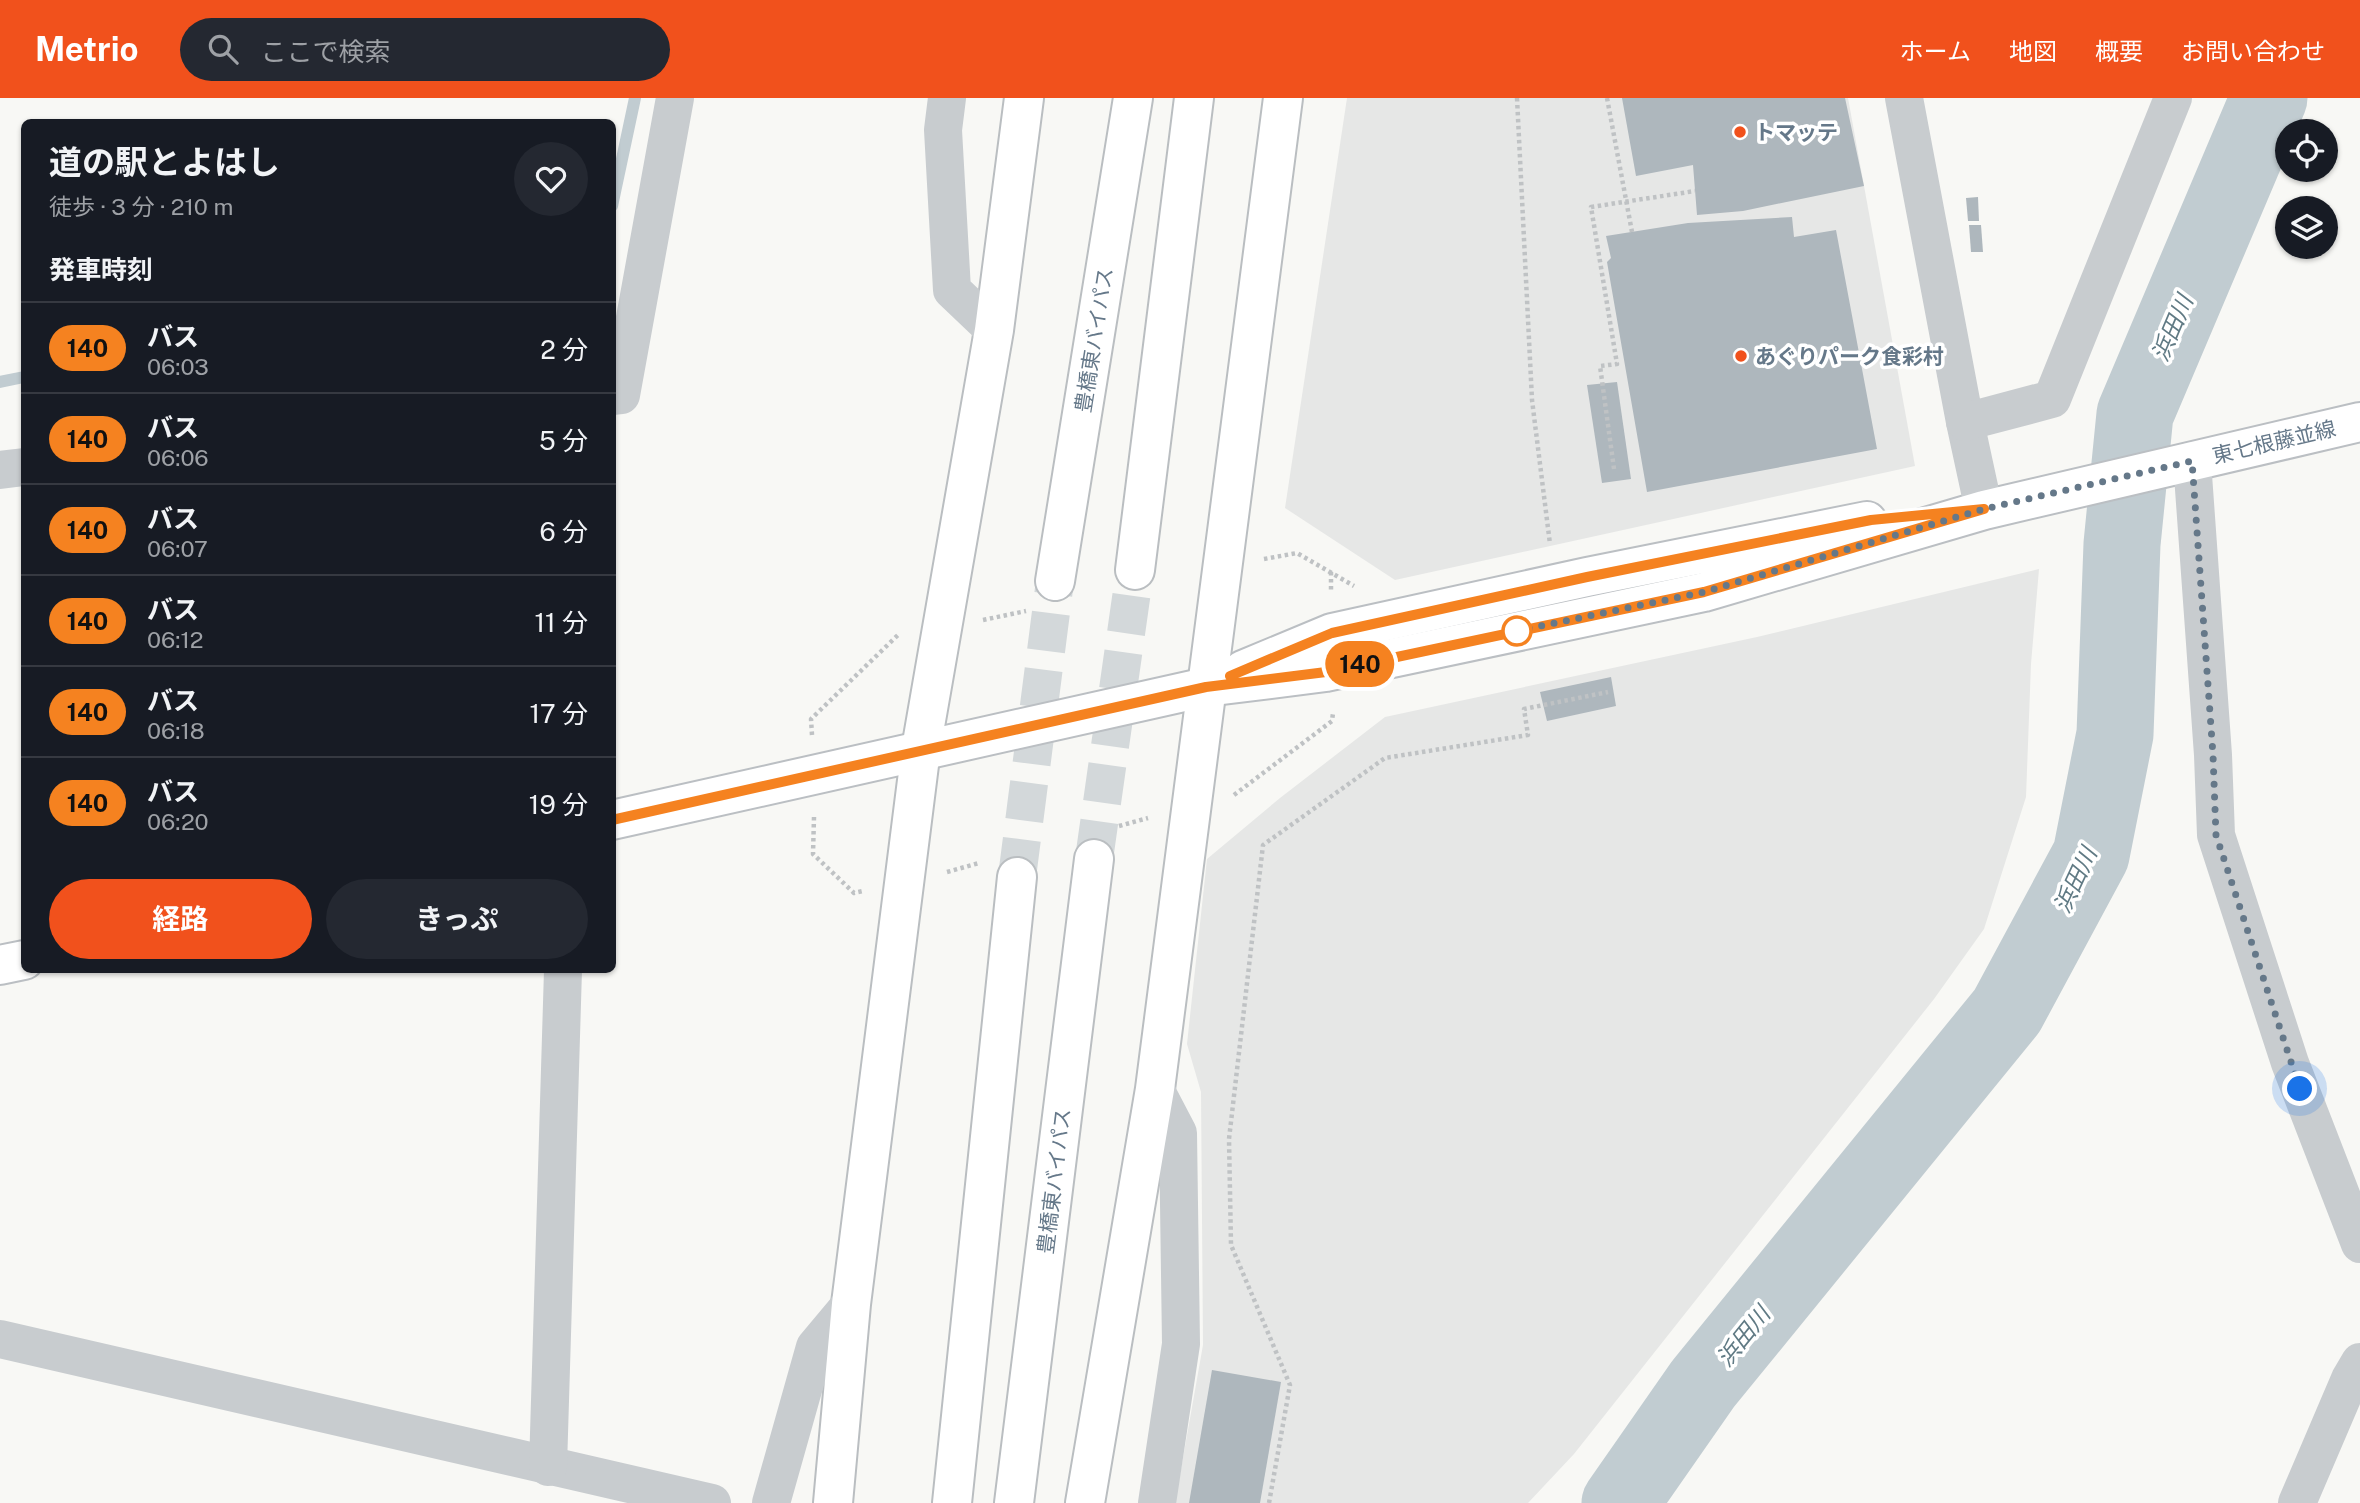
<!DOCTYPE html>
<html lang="ja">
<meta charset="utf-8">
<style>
:root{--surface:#171b24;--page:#242831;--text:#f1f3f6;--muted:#9ea1a6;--line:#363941;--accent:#f1511c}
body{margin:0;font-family:"Public Sans","Noto Sans JP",sans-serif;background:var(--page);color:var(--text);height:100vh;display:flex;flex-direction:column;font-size:26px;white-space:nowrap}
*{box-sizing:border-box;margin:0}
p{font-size:23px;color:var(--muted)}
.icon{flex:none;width:38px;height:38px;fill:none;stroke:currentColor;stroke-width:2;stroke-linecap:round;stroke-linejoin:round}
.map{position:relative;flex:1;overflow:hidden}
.panel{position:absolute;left:21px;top:21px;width:595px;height:854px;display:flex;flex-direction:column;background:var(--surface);border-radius:10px;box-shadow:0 2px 5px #0004}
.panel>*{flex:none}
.badge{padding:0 14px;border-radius:23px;font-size:24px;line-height:46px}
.controls{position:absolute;left:2275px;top:21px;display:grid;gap:14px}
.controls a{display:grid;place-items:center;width:63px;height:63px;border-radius:50%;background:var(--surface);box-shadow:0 2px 5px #0004;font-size:35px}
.you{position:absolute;width:35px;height:35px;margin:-18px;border:5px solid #fff;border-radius:50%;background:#1a73e8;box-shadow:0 0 0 10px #1a73e833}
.map>.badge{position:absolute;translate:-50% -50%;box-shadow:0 0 0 4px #fff}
h2{padding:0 28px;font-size:26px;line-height:63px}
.round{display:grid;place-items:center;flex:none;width:74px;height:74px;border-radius:37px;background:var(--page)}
.overview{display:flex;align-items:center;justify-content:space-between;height:119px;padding:0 28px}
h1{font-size:33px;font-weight:700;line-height:52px}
.action{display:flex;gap:14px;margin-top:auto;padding:14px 28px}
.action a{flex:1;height:80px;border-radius:42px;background:var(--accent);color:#fff;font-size:28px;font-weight:700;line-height:80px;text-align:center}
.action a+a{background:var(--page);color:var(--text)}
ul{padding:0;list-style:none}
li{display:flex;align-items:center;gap:21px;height:91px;padding:0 28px;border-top:2px solid var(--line)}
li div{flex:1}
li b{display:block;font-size:26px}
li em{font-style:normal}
li .badge{min-width:77px;font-weight:700;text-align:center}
header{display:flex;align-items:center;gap:42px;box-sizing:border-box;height:98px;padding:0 35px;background:var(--accent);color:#fff}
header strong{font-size:33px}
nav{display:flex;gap:38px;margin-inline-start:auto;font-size:24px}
.search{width:490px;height:63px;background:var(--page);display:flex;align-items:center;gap:18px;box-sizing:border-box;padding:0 24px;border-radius:38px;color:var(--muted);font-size:26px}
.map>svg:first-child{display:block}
</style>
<header>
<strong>Metrio</strong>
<div class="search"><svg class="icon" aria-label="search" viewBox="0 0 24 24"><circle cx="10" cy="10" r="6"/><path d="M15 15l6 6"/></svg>ここで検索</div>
<nav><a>ホーム</a><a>地図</a><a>概要</a><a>お問い合わせ</a></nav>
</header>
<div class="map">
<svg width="2360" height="1405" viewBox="0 0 2360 1405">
<rect width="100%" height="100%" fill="#f8f8f5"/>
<g fill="#e6e7e6">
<path d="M1347 0H1848L1915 368 1395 482 1285 410Z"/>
<path d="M2039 471 2031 566 2026 699 1984 831 1934 901 1574 1356 1528 1405H1175L1203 1247 1201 994 1187 946 1207 761 1280 700 1385 619 1757 539Z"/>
</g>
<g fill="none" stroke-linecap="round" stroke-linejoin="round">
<g stroke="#c1ccd1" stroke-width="12">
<path d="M612 108 635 0"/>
<path d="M0 284 24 279"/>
</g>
<path stroke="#c1ccd1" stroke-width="77" d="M1620 1405 1703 1286 2007 913 2091 757 2115 636 2122 446 2135 316 2269 0"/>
</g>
<g fill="#aeb7bd">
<path d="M1622 0H1845L1864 88 1743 113 1697 117 1693 67 1636 78Z"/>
<path d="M1978 99 1979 123H1968L1966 100Z"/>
<path d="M1792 119 1794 139 1836 132 1877 351 1647 394 1607 164 1611 160 1606 138 1688 125Z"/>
<path d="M1969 127H1981L1983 154H1971Z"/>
<path d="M1617 284 1631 381 1602 385 1587 287Z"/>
<path d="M1611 579 1616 608 1547 623 1540 594Z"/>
<path d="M1212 1272 1281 1284 1260 1405H1189Z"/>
</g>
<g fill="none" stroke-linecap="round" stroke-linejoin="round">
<g stroke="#d3d8da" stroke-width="38" stroke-dasharray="38 19" stroke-linecap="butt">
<path d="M1094 761 1135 472"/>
<path d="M1017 779 1055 483"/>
</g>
<defs>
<g id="major">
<path d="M1243 572 1332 535 1587 479 1867 423"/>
<path d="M612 722 1206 589 1326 574 1704 494 1984 412 2360 324"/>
<path d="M0 867 24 862"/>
</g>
<g id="highway">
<path d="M1135 472 1194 0"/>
<path d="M1055 483 1133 0"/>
<path d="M833 1405 851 1206 921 651 994 232 1024 0"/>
<path d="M952 1405 1017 779"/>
<path d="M1014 1405 1094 761"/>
<path d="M1085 1405 1155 991 1283 0"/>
</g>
</defs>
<use href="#major" stroke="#bbbfc3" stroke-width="42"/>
<use href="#highway" stroke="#babec1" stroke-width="42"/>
<g stroke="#bfc2c4" stroke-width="4.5" stroke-dasharray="3.5 3.5" stroke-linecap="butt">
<path d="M1517 0 1532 302 1550 446"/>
<path d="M1607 0 1632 134"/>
<path d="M1614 371 1600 268 1617 266 1591 109 1695 93"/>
<path d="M1264 461 1297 455 1354 488"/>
<path d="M1331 474V494"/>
<path d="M983 522 1026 513"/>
<path d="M812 637 811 621 899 536"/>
<path d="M1234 697 1332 623 1333 615"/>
<path d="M814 719 813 756 854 795 863 793"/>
<path d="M1119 728 1148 720"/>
<path d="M947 774 979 765"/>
<path d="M1269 1405 1290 1287 1231 1147 1229 1041 1263 747 1385 660 1528 637 1524 611 1608 594"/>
</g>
<g stroke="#c8cccf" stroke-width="38">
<path d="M947 0 943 32 952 192 994 232"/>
<path d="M1904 0 1965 324 1984 412"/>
<path d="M612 298 621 297 675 0"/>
<path d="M1965 324 2052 301 2173 0"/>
<path d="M2192 363 2213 657 2216 737 2290 965 2360 1146"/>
<path d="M0 372 24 369"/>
<path d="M1155 991 1178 1035 1181 1246 1157 1405"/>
<path d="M0 1241 712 1405"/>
<path d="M548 1369 563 872"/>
<path d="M771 1405 815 1249 851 1206"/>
<path d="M2297 1405 2350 1281 2360 1264"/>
</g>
<use href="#major" stroke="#fff" stroke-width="38"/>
<use href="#highway" stroke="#fff" stroke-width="38"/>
</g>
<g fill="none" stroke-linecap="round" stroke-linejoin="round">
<defs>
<path id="line" d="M612 722 1206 589 1326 574 1704 494 1984 411 1871 422 1587 479 1332 535 1230 578"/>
</defs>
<use href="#line" stroke="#fff" stroke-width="16"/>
<use href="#line" stroke="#f58220" stroke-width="10"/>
<path stroke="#657889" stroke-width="7" stroke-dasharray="0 12.6" d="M1517 533 1704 494 1984 411 2192 363 2213 657 2216 737 2300 991"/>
</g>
<g fill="#f1511c" stroke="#fff" stroke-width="2.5">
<circle cx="1740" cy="34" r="7"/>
<circle cx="1741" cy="258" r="7"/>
</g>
<circle fill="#fff" stroke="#f58220" stroke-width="3.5" cx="1517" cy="533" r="14"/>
<g text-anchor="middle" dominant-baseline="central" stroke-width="7" stroke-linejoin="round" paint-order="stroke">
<g font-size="21" font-weight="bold" fill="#657889" stroke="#fff" text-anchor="start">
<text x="1754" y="34">トマッテ</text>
<text x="1755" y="258">あぐりパーク食彩村</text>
</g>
<g font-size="21" fill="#657889" stroke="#fff">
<text transform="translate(1094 242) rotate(-81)">豊橋東バイパス</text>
<text transform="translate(2274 344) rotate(-13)">東七根藤並線</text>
<text transform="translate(1054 1083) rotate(-83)">豊橋東バイパス</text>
</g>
<g font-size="23" font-style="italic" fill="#607a84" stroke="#fff">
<text transform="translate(2172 230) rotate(-67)">浜田川</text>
<text transform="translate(2075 782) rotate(-65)">浜田川</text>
<text transform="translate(1743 1238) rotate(-51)">浜田川</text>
</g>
</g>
</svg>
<div class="controls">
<a><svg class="icon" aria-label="locate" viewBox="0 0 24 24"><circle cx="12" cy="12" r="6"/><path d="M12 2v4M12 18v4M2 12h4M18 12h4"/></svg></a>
<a><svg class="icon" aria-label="layers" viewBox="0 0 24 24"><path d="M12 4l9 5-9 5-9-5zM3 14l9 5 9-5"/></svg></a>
</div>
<div class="you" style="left:2300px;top:991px"></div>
<b class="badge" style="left:1360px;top:566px;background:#f58220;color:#111">140</b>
<section class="panel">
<div class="overview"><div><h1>道の駅とよはし</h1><p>徒歩 · 3 分 · 210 m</p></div><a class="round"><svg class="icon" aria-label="heart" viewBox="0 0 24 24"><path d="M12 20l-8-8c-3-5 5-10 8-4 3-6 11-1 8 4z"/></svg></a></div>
<h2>発車時刻</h2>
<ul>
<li><span class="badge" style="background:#f58220;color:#111">140</span><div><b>バス</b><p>06:03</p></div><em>2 分</em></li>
<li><span class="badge" style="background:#f58220;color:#111">140</span><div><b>バス</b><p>06:06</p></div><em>5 分</em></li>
<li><span class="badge" style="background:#f58220;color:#111">140</span><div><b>バス</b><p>06:07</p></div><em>6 分</em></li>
<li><span class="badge" style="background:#f58220;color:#111">140</span><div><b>バス</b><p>06:12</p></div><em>11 分</em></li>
<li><span class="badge" style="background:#f58220;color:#111">140</span><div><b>バス</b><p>06:18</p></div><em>17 分</em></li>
<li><span class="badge" style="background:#f58220;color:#111">140</span><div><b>バス</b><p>06:20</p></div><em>19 分</em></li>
</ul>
<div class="action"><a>経路</a><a>きっぷ</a></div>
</section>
</div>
